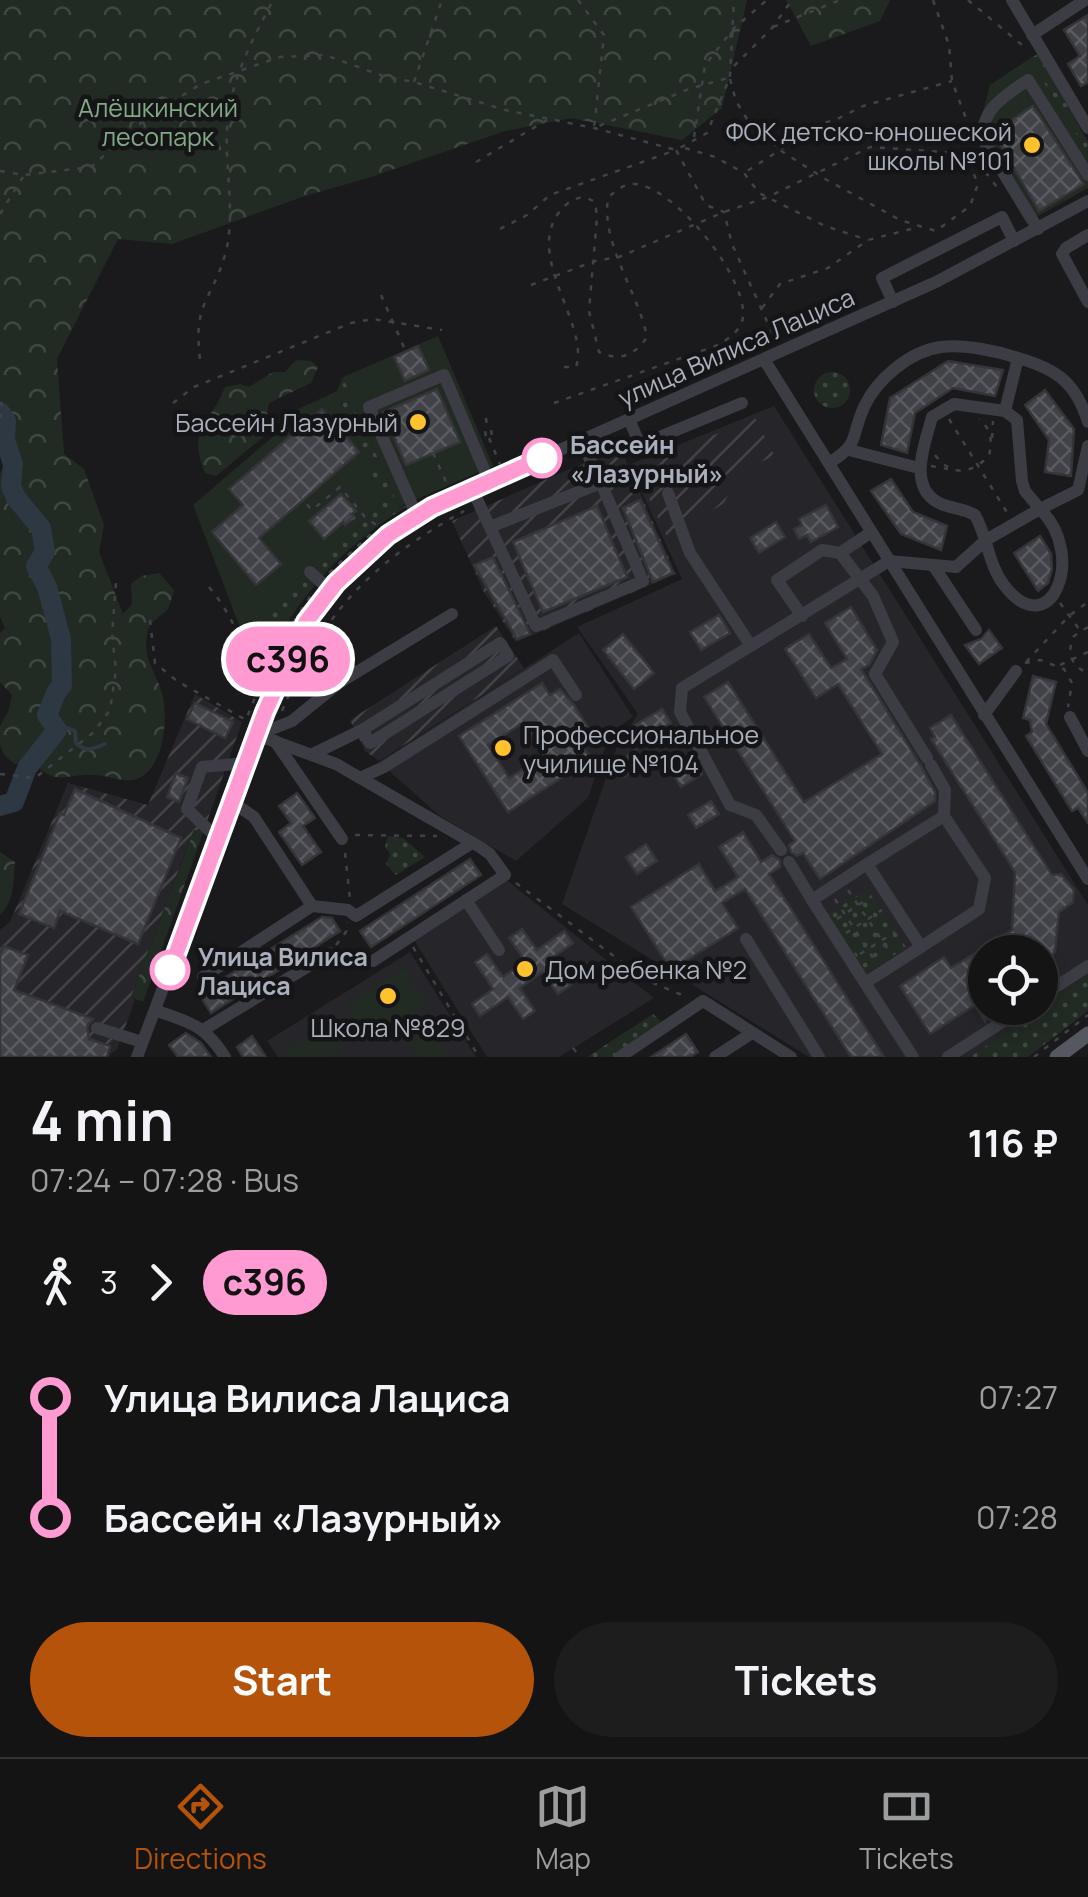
<!DOCTYPE html>
<meta charset="utf-8">
<style>
:root{--surface:#141415;--page:#1d1d1e;--text:#f1f3f6;--muted:#9d9ea0;--line:#333334;--accent:#b45309}
body{margin:0;font-family:Manrope,sans-serif;background:var(--page);color:var(--text);height:100vh;display:flex;flex-direction:column;font-size:38px;white-space:nowrap}
*{box-sizing:border-box;margin:0}
p{font-size:32px;color:var(--muted)}
.icon{flex:none;width:55px;height:55px;fill:none;stroke:currentColor;stroke-width:2;stroke-linecap:round;stroke-linejoin:round}
.map{position:relative;height:1057px;overflow:hidden}
.sheet{display:flex;flex-direction:column;background:var(--surface);flex:1}
.sheet>*{flex:none}
.badge{padding:0 20px;border-radius:32px;font-size:35px;line-height:65px}
.tools{position:absolute;left:968px;top:935px;display:grid;gap:20px}
.tools a{display:grid;place-items:center;width:90px;height:90px;border-radius:50%;background:var(--surface);box-shadow:0 5px 15px #0003,0 0 0 2px var(--line);font-size:50px}
.map>.badge{position:absolute;translate:-50% -50%;box-shadow:0 0 0 5px #fff}
.legs{display:flex;align-items:center;gap:15px;height:110px;padding:0 30px;font-size:32px}
.legs p{margin-inline-start:auto}
.summary{display:flex;align-items:center;justify-content:space-between;height:170px;padding:0 30px}
h1{font-size:55px;font-weight:700;line-height:75px}
.action{display:flex;gap:20px;margin-top:auto;padding:20px 30px}
.action a{flex:1;height:115px;border-radius:60px;background:var(--accent);color:#fff;font-size:40px;font-weight:700;line-height:115px;text-align:center}
.action a+a{background:var(--page);color:var(--text)}
ul{padding:0 30px;list-style:none}
li{display:flex;align-items:center;gap:35px;height:120px;font-size:38px}
li i{display:grid;place-items:center;width:15px;height:100%;margin:0 12px;background:currentColor}
li i::after{content:'';width:25px;height:25px;margin:-12px;border:8px solid;border-radius:50%;background:var(--surface)}
li p{margin-inline-start:auto}
li:first-child i{background:linear-gradient(#0000 50%,currentColor 0)}
li:last-child i{background:linear-gradient(currentColor 50%,#0000 0)}
.menu{display:flex;justify-content:space-around;align-items:center;height:140px;border-top:2px solid var(--line);background:var(--surface);font-size:28px;color:var(--muted)}
.menu a{display:grid;justify-items:center;gap:5px}
.menu .current{color:var(--accent)}
.map>svg:first-child{display:block}
</style>
<div class="map">
<svg width="1088" height="1057" viewBox="0 0 1088 1057">
<defs>
<pattern id="industrial-furrows" width="10" height="10" patternUnits="userSpaceOnUse" patternTransform="scale(2.5)"><rect width="10" height="10" fill="#26262a"/><path d="M-1 1l2-2M0 10L10 0M9 11l2-2" fill="none" stroke="#434347"/></pattern>
<pattern id="green-dots" width="8" height="8" patternUnits="userSpaceOnUse" patternTransform="scale(2.5)"><rect width="8" height="8" fill="#212b23"/><path d="M2 2h.1M6 6h.1" fill="none" stroke="#3f4741" stroke-width="1.8" stroke-linecap="round"/></pattern>
<pattern id="forest-crowns" width="20" height="18" patternUnits="userSpaceOnUse" patternTransform="scale(2.5)"><rect width="20" height="18" fill="#212b23"/><path d="M2 6a3 3 0 1 1 6 0M12 15a3 3 0 1 1 6 0" fill="none" stroke="#3f4741"/></pattern>
<pattern id="building-cross-hatch" width="8" height="8" patternUnits="userSpaceOnUse" patternTransform="scale(2.5)"><rect width="8" height="8" fill="#414247"/><path d="M0 0l8 8M0 8l8-8" fill="none" stroke="#5a5b60"/></pattern>
</defs>
<rect width="100%" height="100%" fill="#1a1a1c"/>
<g fill="#26262a" fill-rule="evenodd">
<path d="M774 406 1088 905V976L970 1057H809L562 904 618 744 638 714 577 627 682 579 629 465ZM985 952H1040V1008H985Z"/>
<path d="M579 633 633 717 610 733 588 798 516 861 440 816 379 762Z"/>
<path d="M504 878 654 998 559 1057H487L414 940Z"/>
<path d="M410 952 476 1057H278L267 1041Z"/>
</g>
<g fill="url(#industrial-furrows)">
<path d="M755 418 774 455 738 475 724 503 668 539 635 468Z"/>
<path d="M620 447 676 574 516 642 484 592 452 521Z"/>
<path d="M496 626 524 668 379 761 365 751 350 720Z"/>
<path d="M195 694 242 722 204 830H194L189 842 131 997 135 1000 117 1049 107 1057H0V930L10 922 68 783 148 805Z"/>
</g>
<g fill="url(#green-dots)">
<path d="M1038 54 1088 142V153L1029 59Z"/>
<circle cx="832" cy="390" r="18"/>
<path d="M343 377 399 507 408 506C340 546 288 607 258 680L241 630 382 503 337 391Z"/>
<path d="M388 836 403 838 425 857 396 875 386 864 390 854 385 847Z"/>
<path d="M867 889 906 947 867 973 828 915Z"/>
<path d="M1088 976V1011L1028 1057H970Z"/>
<path d="M653 1014 666 1026 620 1057H587Z"/>
</g>
<g fill="url(#forest-crowns)">
<path d="M0 0H747L722 108 682 140 571 118 505 131 371 177 302 197 172 244 118 239 57 359 64 454 84 469 104 525 99 552 123 614 132 604 131 584 141 576 159 573 174 590C172 597 171 606 166 611 158 618 149 622 147 634 143 661 155 669 162 693 169 718 164 775 132 780 121 782 107 775 95 775 66 773 56 788 32 761L15 764 4 755 0 744V726L8 712 12 695 0 682V633L5 628 0 617V472L14 461 0 444Z"/>
<path d="M786 0H890L880 21 811 46Z"/>
<path d="M296 360 311 361 318 367 311 383 269 403 263 437 216 476 205 473C187 427 209 427 225 387L240 384 249 387 273 372H285Z"/>
<path d="M194 830H204L143 1002 131 997Z"/>
<path d="M0 852 15 862C13 881 15 901 0 915Z"/>
</g>
<g fill="#212b23">
<path d="M1029 59 1088 153V188L1026 223 976 138 990 85Z"/>
<path d="M438 336 493 466 399 507 343 377Z"/>
<path d="M337 391 383 503 241 630 193 505 283 428 279 418Z"/>
<path d="M405 969 427 1005 367 1041 345 1005Z"/>
<path d="M426 1021 448 1057H419L405 1033Z"/>
<path d="M331 1023 344 1048 327 1057H289L284 1049Z"/>
</g>
<g fill="none" stroke-linecap="round" stroke-linejoin="round">
<path stroke="#2e3842" stroke-width="4" d="M57 730 65 727 75 731 76 743C87 753 92 749 105 744"/>
<path stroke="#2e3842" stroke-width="20" d="M0 412 6 421 5 440 13 464 11 486 16 498 41 528 45 552 36 566 47 587 61 639 62 685 56 693 47 715 57 730 27 768 14 802 0 806"/>
</g>
<g fill="url(#building-cross-hatch)" stroke="#343439" stroke-width="2.5" fill-rule="evenodd">
<path d="M1088 15V82L1081 86 1068 64 1080 56 1064 30Z"/>
<path d="M1033 106 1084 184 1039 211 993 132Z"/>
<path d="M418 346 429 370 405 381 394 357Z"/>
<path d="M948 361 1003 370 995 396 953 388 915 413 907 453 881 445 890 398Z"/>
<path d="M437 389 460 442 406 465 383 412Z"/>
<path d="M1045 390 1074 429 1071 476 1045 472 1049 440 1025 405Z"/>
<path d="M322 409 329 417 321 421 327 435 340 429 359 452 259 538 281 564 256 585 212 532 243 505 229 489Z"/>
<path d="M891 479 913 512 947 526 941 550 901 534 871 491Z"/>
<path d="M341 494 356 511 352 514 354 517 345 525 343 522 324 539 309 521Z"/>
<path d="M640 500 673 573 653 582 623 508Z"/>
<path d="M826 505 838 527 811 542 807 535 799 539 794 529 802 525 799 519Z"/>
<path d="M597 506 627 577 543 612 513 542Z"/>
<path d="M776 522 785 537 759 553 750 538Z"/>
<path d="M1040 536 1051 554 1052 569 1048 583 1038 591 1014 553Z"/>
<path d="M493 557 530 634 517 639 474 565Z"/>
<path d="M851 607 877 650 869 665 861 669 921 766 935 792V801L820 879 803 853 797 856 791 852 789 845 795 841 704 697 728 682 804 802 882 754 838 684 816 698 785 649 809 634 831 668 847 659 825 623Z"/>
<path d="M719 615 730 633 701 650 690 632Z"/>
<path d="M989 630 1002 648 979 664 965 645 981 639Z"/>
<path d="M623 634 654 673 634 689 603 650Z"/>
<path d="M1033 676 1056 682 1046 724 1088 793V823L1078 808 1072 811 1026 736 1032 732 1030 720 1023 718Z"/>
<path d="M542 683 550 695 560 689 574 705 595 738 583 746 591 759 508 812 459 736ZM523 723 544 756 509 778 488 745Z"/>
<path d="M195 703 233 722 225 738 187 719Z"/>
<path d="M662 709 671 723 643 739 635 725Z"/>
<path d="M951 715 1052 875 1061 874 1074 890 1073 902 1059 912 1055 951 1040 978V952H985V1021L975 1005 930 1034 900 986 944 957 951 968 1012 930 1015 872 931 739 935 737 930 728Z"/>
<path d="M636 750 645 764 624 777 615 764Z"/>
<path d="M695 761 702 774 681 787 673 774Z"/>
<path d="M176 773 188 778 179 802 167 797Z"/>
<path d="M75 789 181 838 138 944 60 911 54 928 19 914 60 813 64 815Z"/>
<path d="M297 793 315 818 303 826 321 852 302 865 279 832 291 823 279 806Z"/>
<path d="M711 801 719 814 696 828 688 815Z"/>
<path d="M743 832 761 862 772 855 780 860V867L769 874 884 1057H851L745 889 722 903 738 928 671 970 631 907 699 864 715 891 738 877 719 847Z"/>
<path d="M646 844 657 861 637 874 626 857Z"/>
<path d="M470 859 481 875 371 947 360 931Z"/>
<path d="M322 917 332 918 340 931 211 1013 199 994Z"/>
<path d="M522 929 537 950 564 931 573 943 552 958 571 985 558 994 542 972 520 988 535 1011 523 1019 508 997 480 1016 472 1004 493 989 475 962 487 954 503 977 525 961 509 938Z"/>
<path d="M3 946 28 955 14 990 93 1019 87 1026 89 1039 110 1046 107 1057H0V955Z"/>
<path d="M186 1033 201 1043 211 1057H178L169 1045Z"/>
<path d="M686 1034 698 1052 690 1057H651Z"/>
<path d="M252 1036 266 1057H243L237 1047Z"/>
</g>
<g fill="none" stroke-linecap="round" stroke-linejoin="round">
<g stroke="#404249" stroke-width="2.5" stroke-dasharray="5 8" stroke-linecap="butt">
<path d="M578 0 604 35 594 128 689 89 728 78"/>
<path d="M933 0 949 45 952 81 967 121 975 159 997 187"/>
<path d="M968 0 1028 50"/>
<path d="M773 27 840 0"/>
<path d="M734 66 772 28 792 0"/>
<path d="M730 79 736 101 747 119 780 150 813 126 835 120 863 106 952 81"/>
<path d="M414 82 442 0"/>
<path d="M694 137 705 65 734 28 767 0"/>
<path d="M685 148 715 157 744 173 759 193 825 226 868 240"/>
<path d="M476 162 547 120"/>
<path d="M0 171 24 175 91 167 149 116 201 84 280 57 325 55 386 77 414 82 505 110 594 128 676 150 707 133 730 77 734 0"/>
<path d="M0 214 23 177"/>
<path d="M500 229 527 215 550 195 676 150 706 205 724 212 732 244 775 339"/>
<path d="M531 285 595 261 619 257 724 212 768 197 870 147 945 152 960 157 969 163 978 184 970 206 936 231 900 220 827 180C811 170 795 160 780 150L744 173"/>
<path d="M381 295 406 352"/>
<path d="M762 308 780 284 828 268 868 240 919 227"/>
<path d="M200 359C193 302 211 302 225 255 236 216 225 171 227 131 228 84 252 41 273 0"/>
<path d="M0 402 3 407 0 418"/>
<path d="M173 403 194 387 351 323 373 319 442 330"/>
<path d="M554 403 718 345C729 338 741 331 743 317 747 277 675 187 635 184 623 184 616 190 608 198 601 245 638 291 647 337 635 355 620 362 599 352L589 311 597 217 595 202C585 196 577 196 567 204 516 248 591 323 576 367H562"/>
<path d="M486 418 487 428"/>
<path d="M949 419 1008 514"/>
<path d="M491 430 492 436 486 437 485 431Z"/>
<path d="M489 438 500 464"/>
<path d="M992 438 993 421"/>
<path d="M433 453 448 486"/>
<path d="M935 455C952 477 971 474 989 456 992 442 992 429 979 419"/>
<path d="M931 466 948 469"/>
<path d="M298 495 312 510 340 487 365 517 379 527"/>
<path d="M351 520 361 514"/>
<path d="M329 573 374 531"/>
<path d="M209 587C234 616 245 651 258 686"/>
<path d="M1060 603 1079 629"/>
<path d="M150 620 155 663 177 681 246 720 273 652 314 591"/>
<path d="M1088 627 1074 636C1066 653 1071 666 1088 673"/>
<path d="M1026 662 1069 616 1088 602"/>
<path d="M1025 663 1040 660 1064 669 1072 683 1068 707"/>
<path d="M1060 665 1088 652"/>
<path d="M282 711C324 611 370 564 464 511"/>
<path d="M0 774 35 778 94 732 110 710 116 670 112 634 116 582"/>
<path d="M355 835 437 836"/>
<path d="M345 853 350 899"/>
<path d="M516 883 646 980 687 997"/>
<path d="M848 890 891 954"/>
<path d="M835 899 877 964"/>
<path d="M837 919 872 896"/>
<path d="M846 933 882 910"/>
<path d="M336 945 346 932 347 922"/>
<path d="M413 947 479 1057"/>
<path d="M860 954 895 932"/>
<path d="M342 960 356 967 362 965"/>
<path d="M573 1048 580 1057"/>
<path d="M1034 1057 1088 1015"/>
</g>
<g stroke="#3c3d44" stroke-width="12">
<path d="M1012 0 1088 128"/>
<path d="M1032 35 1085 0"/>
<path d="M1038 229 985 143C976 112 1006 95 1028 80L1088 175"/>
<path d="M1088 235 1066 248 1062 254 1088 302"/>
<path d="M893 302 882 278 1002 217 1014 241"/>
<path d="M765 361 1088 879"/>
<path d="M1005 411 1018 358"/>
<path d="M629 419 640 445 742 403"/>
<path d="M581 440 601 483"/>
<path d="M849 450 919 468"/>
<path d="M829 463C861 443 850 438 864 407 877 379 910 351 941 347 964 344 997 351 1018 358 1057 369 1076 383 1088 422"/>
<path d="M472 488 481 508 536 626 643 581 601 483 490 527"/>
<path d="M668 493 690 553 751 646"/>
<path d="M417 516 369 407 444 375 489 481"/>
<path d="M840 553 873 596 893 642 875 674 927 758"/>
<path d="M933 565 976 630"/>
<path d="M310 572 330 590"/>
<path d="M802 616 777 580 822 550 840 553 870 533"/>
<path d="M984 715 1016 671"/>
<path d="M1070 717 1088 751"/>
<path d="M257 735 336 764 480 847 490 854 505 875 373 961"/>
<path d="M257 735 292 721 339 683 452 614"/>
<path d="M275 741 342 839"/>
<path d="M313 754 362 730 500 643 508 656 370 743 362 730"/>
<path d="M931 765 945 790 944 816 985 878 979 909 921 947 867 864 944 816"/>
<path d="M360 778 384 767 553 660 576 695"/>
<path d="M218 839 187 809 202 767 246 763"/>
<path d="M781 850 756 815 730 805 680 712 682 688 889 561 956 567 986 540 1040 509C1088 556 1050 646 1004 585 988 564 988 538 975 515 964 509 955 509 944 505 905 491 925 444 932 417L954 404 1005 411 1017 420 1022 481 1025 491 1040 509 1078 490 1088 446"/>
<path d="M789 862 812 900 867 864"/>
<path d="M466 900 499 950"/>
<path d="M812 900 865 983"/>
<path d="M312 906 348 910 356 916 472 843"/>
<path d="M746 939 819 1057"/>
<path d="M203 977 312 906 254 817 232 802"/>
<path d="M1040 997 1088 966"/>
<path d="M155 1010C190 1023 204 1024 225 1057"/>
<path d="M97 1028 142 1042"/>
<path d="M203 1030 330 953"/>
<path d="M137 1057 285 664C319 595 365 545 432 507L936 282 1088 201"/>
<path d="M620 1057 703 1001 791 1057"/>
<path d="M715 1057 752 1033"/>
<path d="M913 1057 865 983 921 947"/>
<path d="M948 1057 1024 1008"/>
</g>
<path stroke="#565861" stroke-width="15" d="M1057 1057 1088 1034"/>
</g>
<g fill="none" stroke-linecap="round" stroke-linejoin="round">
<defs>
<path id="line-1" d="M170 970 265 712 306 622 336 583 388 535 432 507 542 458"/>
</defs>
<use href="#line-1" stroke="#fff" stroke-width="22"/>
<use href="#line-1" stroke="#ff9ad2" stroke-width="15"/>
</g>
<g fill="#ffc22f" stroke="#151518" stroke-width="4">
<circle cx="1032" cy="145" r="10"/>
<circle cx="418" cy="422" r="10"/>
<circle cx="503" cy="748" r="10"/>
<circle cx="525" cy="969" r="10"/>
<circle cx="388" cy="996" r="10"/>
</g>
<g fill="#fff" stroke="#ff9ad2" stroke-width="5">
<circle cx="542" cy="458" r="18"/>
<circle cx="170" cy="970" r="18"/>
</g>
<g text-anchor="middle" dominant-baseline="central" stroke-width="9" stroke-linejoin="round" paint-order="stroke">
<g font-size="25" fill="#81aa85" stroke="#151518">
<text x="158" y="107">Алёшкинский<tspan x="158" dy="29">лесопарк</tspan></text>
</g>
<g font-size="25" fill="#abb0bd" stroke="#151518" text-anchor="end">
<text x="1012" y="131">ФОК детско-юношеской<tspan x="1012" dy="29">школы №101</tspan></text>
<text x="398" y="422">Бассейн Лазурный</text>
<text x="523" y="734" text-anchor="start">Профессиональное<tspan x="523" dy="29">училище №104</tspan></text>
<text x="545" y="969" text-anchor="start">Дом ребенка №2</text>
<text x="388" y="1027" text-anchor="middle">Школа №829</text>
</g>
<g font-size="25" fill="#abb0bd" stroke="#151518">
<text transform="translate(736 347) rotate(-24)">улица Вилиса Лациса</text>
</g>
<g font-size="25" font-weight="bold" fill="#abb0bd" stroke="#151518" text-anchor="start">
<text x="570" y="444">Бассейн<tspan x="570" dy="29">«Лазурный»</tspan></text>
<text x="198" y="956">Улица Вилиса<tspan x="198" dy="29">Лациса</tspan></text>
</g>
</g>
</svg>
<div class="tools">
<a><svg class="icon" aria-label="locate" viewBox="0 0 24 24"><circle cx="12" cy="12" r="6"/><path d="M12 2v4M12 18v4M2 12h4M18 12h4"/></svg></a>
</div>
<b class="badge" style="left:288px;top:659px;background:#ff9ad2;color:#111">с396</b>
</div>
<section class="sheet">
<div class="summary"><div><h1>4 min</h1><p>07:24 – 07:28 · Bus</p></div><b>116 ₽</b></div>
<div class="legs"><svg class="icon" aria-label="walk" viewBox="0 0 24 24"><circle cx="13" cy="4" r="2"/><path d="M13 8l-2 6 4 7M11 14l-3 7M7 12l3-4h3l4 4"/></svg>3<svg class="icon" aria-label="forward" viewBox="0 0 24 24"><path d="M9 5l7 7-7 7"/></svg><b class="badge" style="background:#ff9ad2;color:#111">с396</b></div>
<ul>
<li><i style="color:#ff9ad2"></i><b>Улица Вилиса Лациса</b><p>07:27</p></li>
<li><i style="color:#ff9ad2"></i><b>Бассейн «Лазурный»</b><p>07:28</p></li>
</ul>
<div class="action"><a>Start</a><a>Tickets</a></div>
</section>
<nav class="menu">
<a class="current"><svg class="icon" aria-label="directions" viewBox="0 0 24 24"><path d="M12 3l9 9-9 9-9-9zM9 14v-3h6M13 9l2 2-2 2"/></svg>Directions</a>
<a><svg class="icon" aria-label="map" viewBox="0 0 24 24"><path d="M3 6l6-2 6 2 6-2v14l-6 2-6-2-6 2zM9 4v14M15 6v14"/></svg>Map</a>
<a><svg class="icon" aria-label="tickets" viewBox="0 0 24 24"><path d="M3 7h18v10H3zM15 7v10"/></svg>Tickets</a>
</nav>
